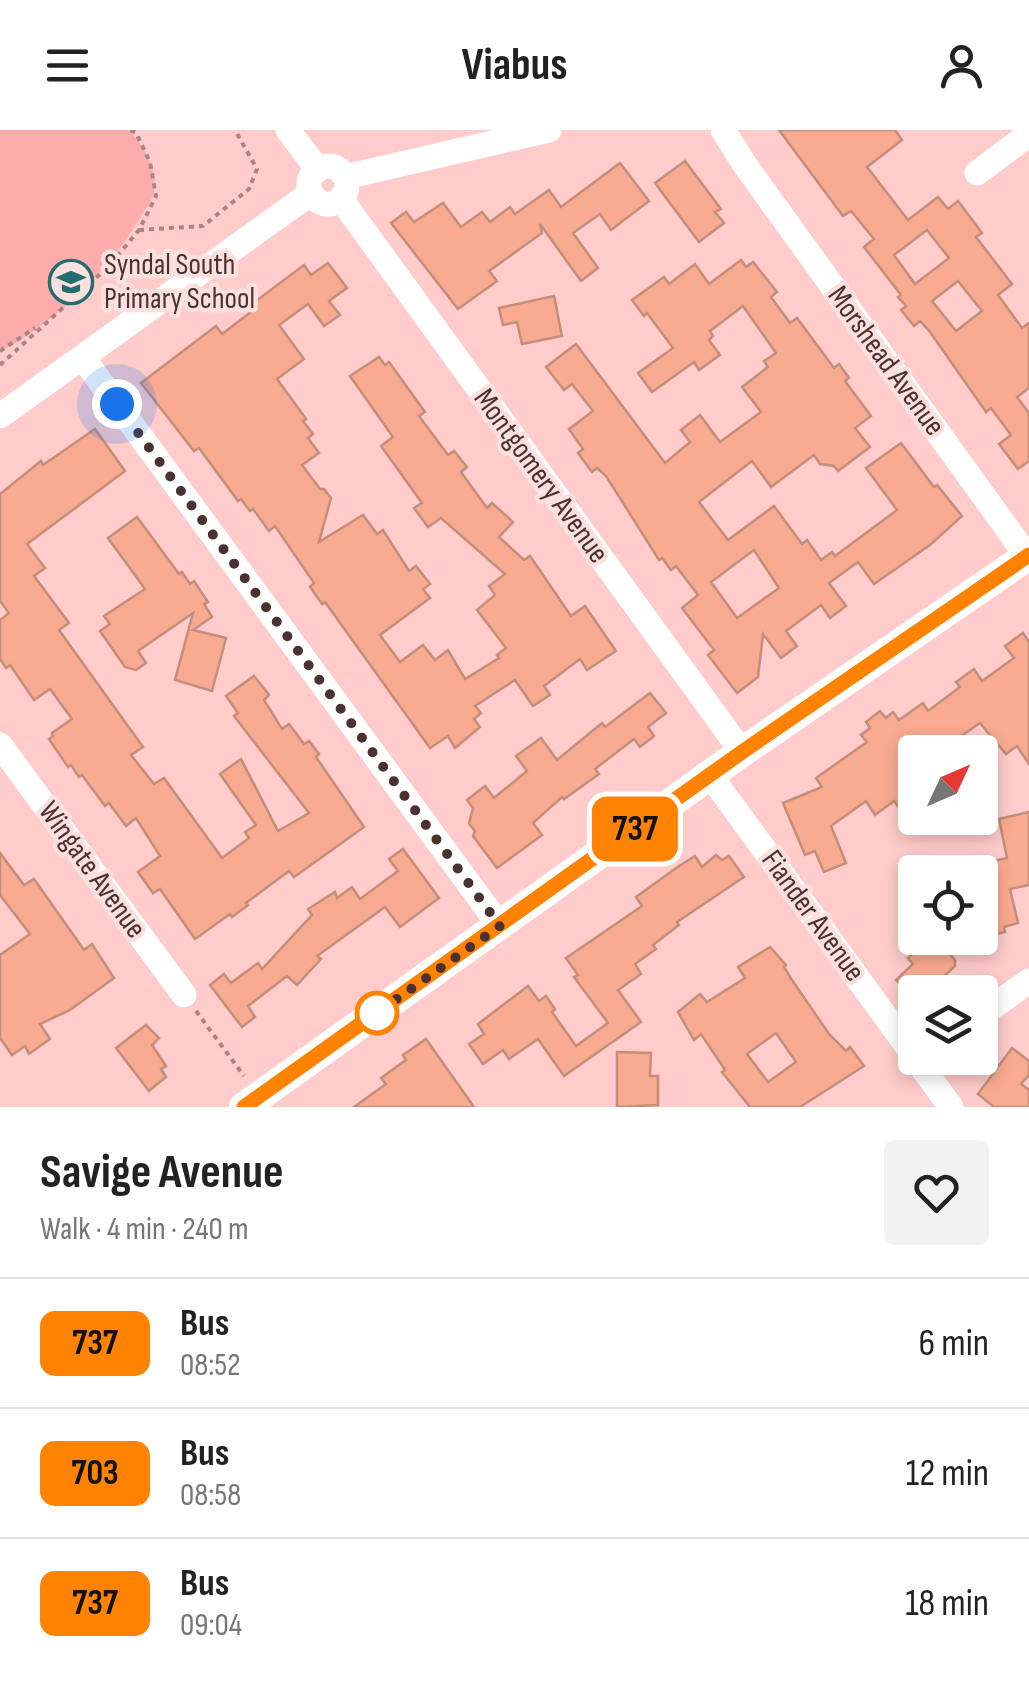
<!DOCTYPE html>
<meta charset="utf-8">
<style>
:root{--surface:#fff;--page:#f2f2f2;--text:#222;--muted:#767676;--line:#e0e0e0}
body{margin:0;font-family:"Sofia Sans Condensed",sans-serif;background:var(--page);color:var(--text);height:100vh;display:flex;flex-direction:column;font-size:38px;white-space:nowrap}
*{box-sizing:border-box;margin:0}
p{font-size:32px;color:var(--muted)}
.icon{flex:none;width:55px;height:55px;fill:none;stroke:currentColor;stroke-width:2;stroke-linecap:round;stroke-linejoin:round}
.map{position:relative;height:977px;overflow:hidden}
.sheet{display:flex;flex-direction:column;background:var(--surface);flex:1}
.sheet>*{flex:none}
.badge{padding:0 20px;border-radius:15px;font-size:35px;line-height:65px}
.needle{width:65px;rotate:46deg}
.buttons{position:absolute;left:898px;top:605px;display:grid;gap:20px}
.buttons a{display:grid;place-items:center;width:100px;height:100px;border-radius:10px;background:var(--surface);box-shadow:0 5px 15px #0003;font-size:50px}
.you{position:absolute;width:50px;height:50px;margin:-25px;border:8px solid #fff;border-radius:50%;background:#1a73e8;box-shadow:0 0 0 15px #1a73e833}
.map>.badge{position:absolute;translate:-50% -50%;box-shadow:0 0 0 5px #fff}
.round{display:grid;place-items:center;flex:none;width:105px;height:105px;border-radius:10px;background:var(--page)}
.head{display:flex;align-items:center;justify-content:space-between;height:170px;padding:0 40px}
h1{font-size:48px;font-weight:700;line-height:75px}
ul{padding:0;list-style:none}
li{display:flex;align-items:center;gap:30px;height:130px;padding:0 40px;border-top:2px solid var(--line)}
li div{flex:1}
li b{display:block;font-size:38px}
li em{font-style:normal}
li .badge{min-width:110px;font-weight:700;text-align:center}
header{display:flex;justify-content:space-between;align-items:center;height:130px;padding:0 40px;background:var(--surface);font-size:45px;font-weight:700}
.map>svg:first-child{display:block}
</style>
<header><svg class="icon" aria-label="menu" viewBox="0 0 24 24"><path d="M4 6h16M4 12h16M4 18h16"/></svg>Viabus<svg class="icon" aria-label="person" viewBox="0 0 24 24"><circle cx="12" cy="8" r="4"/><path d="M4 21q1-7 8-7t8 7"/></svg></header>
<div class="map">
<svg width="1029" height="977" viewBox="0 0 1029 977">
<rect width="100%" height="100%" fill="#ffcbcb"/>
<path fill="#fdabab" d="M0 0H129C144 17 158 39 154 62 152 72 144 81 139 89 107 144 55 191 0 222Z"/>
<g fill="#f9ab91" stroke="#c58e7b" stroke-width="2.5" fill-rule="evenodd">
<path d="M779 0H895L902 10 867 37 908 90 938 67 948 79 958 71 982 103 976 107 1012 154 998 165 1022 198 1029 193V258L1017 267 1029 283V331L1018 339 999 314 1011 305 991 278 986 282 930 202 920 191 914 196 901 180 906 176 898 167 901 165 864 117 874 109 851 81 843 86ZM927 100 949 128 915 154 894 125ZM958 151 982 181 956 201 932 171Z"/>
<path d="M685 31 721 79 715 82 724 93 699 112 655 53Z"/>
<path d="M620 33 649 71 611 100 600 84 573 103 598 138 581 151 540 94 542 103 489 141 497 151 458 179 391 93 406 82 414 92 443 73 461 97 482 82 490 92 510 77 515 84 549 60 561 77Z"/>
<path d="M741 130 746 137 753 132 777 162 771 167 790 193 797 188 834 238 839 234 849 248 845 251 871 286 855 298 870 317 838 341 834 336 820 334 814 325 771 357 752 331 699 372 728 410 774 376 802 414 807 410 821 430 832 422 835 426 897 380 866 338 901 313 934 357 937 355 962 386 930 415 874 454 858 432 829 453 846 476 830 488 821 475 786 501 797 516 781 528 763 504 758 547 737 563 708 525 714 520 682 478 698 465 676 436 671 440 662 428 659 430 606 346 597 338 592 342 578 323 583 319 569 299 593 281 572 254 564 260 546 237 576 214 665 333 690 312 681 300 700 285 720 312 761 282 742 257 768 237 764 231 776 223 743 176 710 201 713 206 709 210 720 225 699 240 694 232 652 262 638 243 673 218 647 183 644 186 632 170 664 147 669 154 695 134 709 154ZM754 420 779 458 737 488 711 452Z"/>
<path d="M328 133 347 158 329 171 340 185 324 196 308 174 279 195 304 229 277 249 306 289 303 291 313 304 308 308 319 323 302 335 320 359H324L331 368 319 412 363 385 377 404 383 400 409 441 416 436 430 454 423 459 430 468 380 505 400 532 423 515 435 530 448 520 465 549 499 528 497 525 506 518 477 480 495 465 489 456 505 444 441 388 428 397 414 378 422 373 381 316 393 307 350 246 379 227 385 235 389 232 425 282 419 286 448 325 454 321 467 337 461 342 487 378 492 373 513 392 499 407 524 430 530 426 571 486 585 476 616 521 587 540 580 529 544 556 550 565 533 576 515 550 475 576 481 583 474 589 480 597 455 618 448 606 430 618 325 472 322 474 310 457 314 453 275 396 269 401 253 379 250 381 241 369 238 371 199 318 194 321 141 253 216 196 222 204 251 182 248 177 304 135 311 145Z"/>
<path d="M554 166 562 206 522 214 517 192 503 195 499 178Z"/>
<path d="M95 299 125 341 27 414 45 438 34 446 69 493 59 500 143 617 131 625 154 654 164 648 222 728 249 708 245 702 256 695 220 644 241 629 278 701 309 683 234 586 238 583 226 566 254 546 269 565 264 570 282 599 289 594 304 614 309 611 319 624 316 627 364 697 294 747 289 741 246 773 248 775 232 787 230 784 195 809 160 759 153 763 138 742 160 726 136 688 126 696 109 673 105 676 82 645 79 647 71 635 68 637 49 609 53 606 52 603 72 589 50 559 34 570 10 535 6 538 0 529V490L9 483 0 471V364L41 331 43 335Z"/>
<path d="M137 387 179 444 182 442 190 454 194 451 208 472 204 474 212 487 193 500 226 508 212 561 175 550 193 483 138 521 146 533 136 540 125 537 100 501 110 494 104 486 145 459 108 408Z"/>
<path d="M1023 503 1029 512V634L1017 616 1006 624 980 593 938 622H915V699L894 671 875 685 866 671 831 696 846 733 824 742 815 721 805 725 783 673 822 657 816 648 867 612 861 605 870 598 866 592 880 581 886 588 893 582 899 590 923 573 928 581 960 557 956 552 974 539 982 551 1014 528 1005 516Z"/>
<path d="M650 563 666 583 648 597 654 606 640 617 634 609 595 639 599 644 564 669 562 667 533 693 542 705 497 738 473 706 475 701 469 694 473 678 467 670 485 656 494 668 527 641 516 626 541 608 557 630 602 593 605 597Z"/>
<path d="M1029 682V755L1010 759 1018 793 1004 797 1005 802 980 807V734L1007 728 999 689Z"/>
<path d="M403 719 439 768 400 797 385 777 317 826 321 829 297 855 287 846 248 876 255 887 242 897 210 855 224 844 231 853 258 833 262 839 312 785 308 779 335 762 337 768 352 757 360 769 398 741 389 729Z"/>
<path d="M0 723 24 755 34 749 84 820 92 814 114 848 70 880 40 894 50 909 29 924 25 916 12 925 0 908V825L30 804 0 765Z"/>
<path d="M716 725 722 730 729 726 744 747 677 792 679 795 653 815 656 819 635 834 641 844 618 860 641 892 564 946 538 909 509 929 503 920 483 934 469 914 484 904 478 894 528 856 539 871 546 866 555 879 552 882 576 916 608 893 574 847 578 845 566 828 642 776 636 767 679 736 695 726 702 737Z"/>
<path d="M929 808H935L955 830V836L927 862H908L896 850 913 834 908 828Z"/>
<path d="M770 817 786 835 784 837 790 847 829 904 846 921 850 917 864 936 800 977H750L722 942 725 940 701 904 694 910 678 882 700 864 707 872 745 848 738 837ZM776 903 796 932 768 952 747 924Z"/>
<path d="M146 895 159 908 152 915 166 936 161 939 166 947 149 961 116 918Z"/>
<path d="M426 909 474 977H354L386 954 381 948 406 930 403 925Z"/>
<path d="M1012 918 1029 931V945L1021 954 1029 960V977H994L978 964Z"/>
<path d="M617 922 651 923 650 946H658V975L617 977Z"/>
</g>
<g fill="none" stroke-linecap="round" stroke-linejoin="round">
<g stroke="#ab8484" stroke-width="4" stroke-dasharray="5 5" stroke-linecap="butt">
<path d="M139 100 203 96 249 59 257 39 235 0"/>
<path d="M0 221 35 198"/>
<path d="M0 235 109 136 139 100 156 66 150 32 136 3 130 0"/>
<path d="M196 881 244 946"/>
</g>
<g stroke="#fff" stroke-width="25">
<path d="M288 0 318 40"/>
<path d="M723 0 745 35 1027 426"/>
<circle cx="328" cy="55" r="19"/>
<path d="M977 43 1029 4"/>
<path d="M345 47 549 0"/>
<path d="M341 69 742 622"/>
<path d="M83 228 500 796"/>
<path d="M0 286 311 63"/>
<path d="M0 615 184 865"/>
<path d="M710 645 915 927"/>
<path d="M980 886 1029 851"/>
<path d="M915 928 951 977"/>
</g>
<path stroke="#fff" stroke-width="30" d="M244 977 742 622 1029 425"/>
</g>
<g fill="none" stroke-linecap="round" stroke-linejoin="round">
<defs>
<path id="line" d="M244 977 742 622 1029 425"/>
</defs>
<use href="#line" stroke="#fff" stroke-width="22"/>
<use href="#line" stroke="#ff8200" stroke-width="15"/>
<path stroke="#4b3232" stroke-width="10" stroke-dasharray="0 18" d="M117 274 500 796 377 883"/>
</g>
<defs>
<symbol id="school-ring" viewBox="-11 -11 22 22"><circle r="9.5" fill="#fae0df" stroke="#216d70" stroke-width="1.5"/><path d="M0-5L7-2L0 1L-7-2ZM-4 1L0 2.5L4 1V4Q0 6-4 4Z" fill="#216d70"/></symbol>
</defs>
<g fill-rule="evenodd">
<use href="#school-ring" x="46" y="127" width="50" height="50"/>
</g>
<circle fill="#fff" stroke="#ff8200" stroke-width="5" cx="377" cy="883" r="20"/>
<g text-anchor="middle" dominant-baseline="central" stroke-width="9" stroke-linejoin="round" paint-order="stroke">
<g font-size="30" fill="#4b3232" stroke="#fae0df" text-anchor="start">
<text x="104" y="135">Syndal South<tspan x="104" dy="34">Primary School</tspan></text>
</g>
<g font-size="30" fill="#4b3232" stroke="#fae0df">
<text transform="translate(886 231) rotate(54)">Morshead Avenue</text>
<text transform="translate(541 346) rotate(54)">Montgomery Avenue</text>
<text transform="translate(92 740) rotate(54)">Wingate Avenue</text>
<text transform="translate(813 786) rotate(54)">Fiander Avenue</text>
</g>
</g>
</svg>
<div class="buttons">
<a><svg class="needle" viewBox="-14 -14 28 28"><path d="M0-13l5 13h-10z" fill="#e53935"/><path d="M0 13l5-13h-10z" fill="#767676"/></svg></a>
<a><svg class="icon" aria-label="locate" viewBox="0 0 24 24"><circle cx="12" cy="12" r="6"/><path d="M12 2v4M12 18v4M2 12h4M18 12h4"/></svg></a>
<a><svg class="icon" aria-label="layers" viewBox="0 0 24 24"><path d="M12 4l9 5-9 5-9-5zM3 14l9 5 9-5"/></svg></a>
</div>
<div class="you" style="left:117px;top:274px"></div>
<b class="badge" style="left:635px;top:699px;background:#ff8200;color:#111">737</b>
</div>
<section class="sheet">
<div class="head"><div><h1>Savige Avenue</h1><p>Walk · 4 min · 240 m</p></div><a class="round"><svg class="icon" aria-label="heart" viewBox="0 0 24 24"><path d="M12 20l-8-8c-3-5 5-10 8-4 3-6 11-1 8 4z"/></svg></a></div>
<ul>
<li><span class="badge" style="background:#ff8200;color:#111">737</span><div><b>Bus</b><p>08:52</p></div><em>6 min</em></li>
<li><span class="badge" style="background:#ff8200;color:#111">703</span><div><b>Bus</b><p>08:58</p></div><em>12 min</em></li>
<li><span class="badge" style="background:#ff8200;color:#111">737</span><div><b>Bus</b><p>09:04</p></div><em>18 min</em></li>
</ul>
</section>
